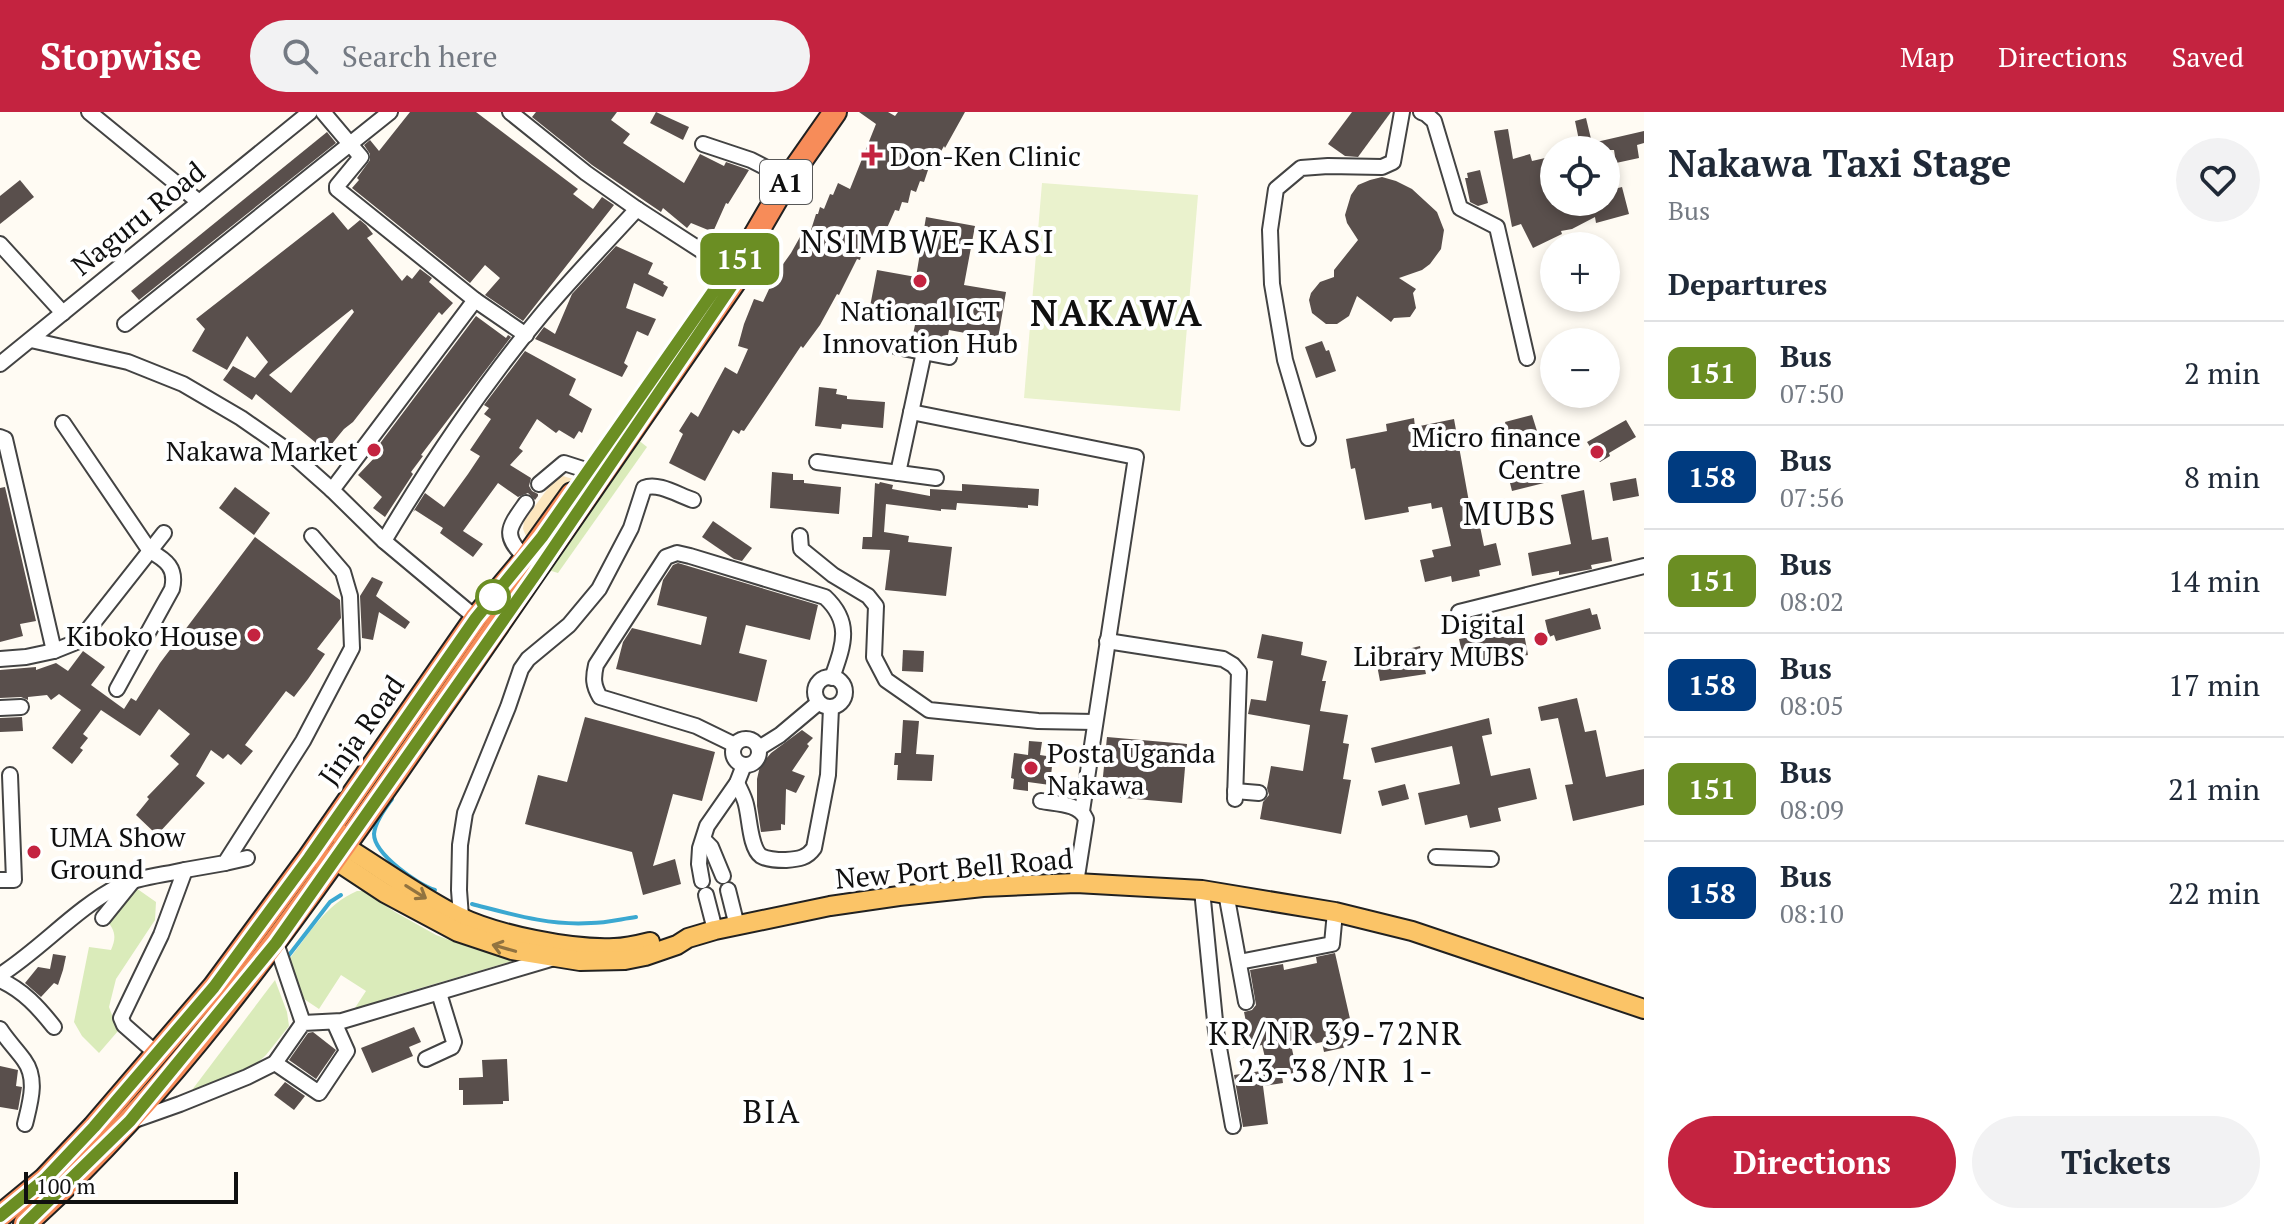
<!DOCTYPE html>
<meta charset="utf-8">
<style>
:root{--surface:#fff;--page:#f2f2f3;--text:#1f2937;--muted:#747a83;--line:#e0e1e3;--accent:#c42340}
body{margin:0;font-family:"PT Serif",serif;background:var(--page);color:var(--text);height:100vh;display:flex;flex-direction:column;font-size:30px;white-space:nowrap}
*{box-sizing:border-box;margin:0}
p{font-size:26px;color:var(--muted)}
.icon{flex:none;width:44px;height:44px;fill:none;stroke:currentColor;stroke-width:2;stroke-linecap:round;stroke-linejoin:round}
.map{position:relative;flex:1;overflow:hidden}
.panel{display:flex;flex-direction:column;background:var(--surface);width:640px}
.panel>*{flex:none}
.badge{padding:0 16px;border-radius:12px;font-size:28px;line-height:52px}
.buttons{position:absolute;left:1540px;top:24px;display:grid;gap:16px}
.buttons a{display:grid;place-items:center;width:80px;height:80px;border-radius:50%;background:var(--surface);box-shadow:0 4px 12px #0003;font-size:40px}
.scale{position:absolute;left:24px;bottom:20px;width:214px;box-sizing:border-box;padding-left:8px;border:4px solid #101010;border-top:0;font-size:22px;line-height:28px;white-space:nowrap;color:#101010;-webkit-text-stroke:6px #fff;paint-order:stroke}
.map>.badge{position:absolute;translate:-50% -50%;box-shadow:0 0 0 4px #fff}
h2{padding:0 24px;font-size:30px;line-height:72px}
.round{display:grid;place-items:center;flex:none;width:84px;height:84px;border-radius:42px;background:var(--page)}
.headline{display:flex;align-items:center;justify-content:space-between;height:136px;padding:0 24px}
h1{font-size:38px;font-weight:600;line-height:60px}
.primary-button{display:flex;gap:16px;margin-top:auto;padding:16px 24px}
.primary-button a{flex:1;height:92px;border-radius:48px;background:var(--accent);color:#fff;font-size:32px;font-weight:600;line-height:92px;text-align:center}
.primary-button a+a{background:var(--page);color:var(--text)}
ul{padding:0;list-style:none}
li{display:flex;align-items:center;gap:24px;height:104px;padding:0 24px;border-top:2px solid var(--line)}
li div{flex:1}
li b{display:block;font-size:30px}
li em{font-style:normal}
li .badge{min-width:88px;font-weight:700;text-align:center}
header{display:flex;align-items:center;gap:48px;box-sizing:border-box;height:112px;padding:0 40px;background:var(--accent);color:#fff}
header strong{font-size:38px}
nav{display:flex;gap:44px;margin-inline-start:auto;font-size:28px}
.search{width:560px;height:72px;background:var(--page);display:flex;align-items:center;gap:20px;box-sizing:border-box;padding:0 28px;border-radius:44px;color:var(--muted);font-size:30px}
main{display:flex;flex:1;min-height:0}
.map>svg:first-child{display:block}
</style>
<header>
<strong>Stopwise</strong>
<div class="search"><svg class="icon" aria-label="search" viewBox="0 0 24 24"><circle cx="10" cy="10" r="6"/><path d="M15 15l6 6"/></svg>Search here</div>
<nav><a>Map</a><a>Directions</a><a>Saved</a></nav>
</header>
<main>
<div class="map">
<svg width="1644" height="1112" viewBox="0 0 1644 1112">
<rect width="100%" height="100%" fill="#fffbf3"/>
<g fill="#daebba">
<path d="M637 327 647 335 558 461 545 457Z"/>
<path d="M136 776 156 790 155 808 116 867 109 895 118 919 99 941 82 924 74 910 89 835 111 838C117 825 115 817 105 807L119 799Z"/>
<path d="M357 779H364L395 800 436 823 474 837 516 848 390 885 351 902 366 879 341 863 319 897 301 885 288 849C308 823 326 792 357 779Z"/>
<path d="M275 868 287 900 289 914 266 943 254 954 192 978Z"/>
</g>
<path fill="#fce6be" d="M563 364 573 367 529 431 523 417 524 409 554 368Z"/>
<path fill="#eaf2cd" d="M1042 71 1198 83 1180 299 1024 286Z"/>
<g fill="none" stroke-linecap="round" stroke-linejoin="round">
<g stroke="#3ba8d1" stroke-width="4">
<path d="M392 687C385 697 375 710 374 722 374 742 418 773 435 778"/>
<path d="M472 792C511 802 550 814 591 811 606 811 621 807 636 805"/>
<path d="M286 847 330 790 341 783"/>
</g>
</g>
<g fill="#594f4c" fill-rule="evenodd">
<path d="M410 0H476L578 77 573 82 593 97 602 85 614 93 523 209 485 183 500 166 485 153 470 171 352 76 359 68 357 66 370 48V42L364 33 370 28 379 39Z"/>
<path d="M536 0H617L611 8 630 22 623 31 684 71 700 42 724 54 726 50 749 58 728 92 726 91 713 120 691 111 687 116 663 96 661 100 592 53 532 5Z"/>
<path d="M656 0 689 15 683 28 650 11Z"/>
<path d="M859 0H888L895 4 898 0H965L945 36 944 34 939 43 934 40 931 56 929 55 924 70 920 69 916 80 911 78 908 91 902 90 899 99 895 98 887 116 884 115 882 122 878 121 873 135 864 132 860 148 857 147 839 183 837 182 820 213 803 236 801 234 744 319 741 318 739 322 733 318 705 369 669 351 683 322 679 319 691 300 698 305 725 255 737 262 748 237 738 234 744 212 754 187 763 190 776 162 791 141 805 116 811 118 816 102H818L820 95 824 97 830 82 833 83 838 71 850 77 876 12Z"/>
<path d="M1352 0H1391L1358 45 1345 44 1328 32Z"/>
<path d="M1586 6 1592 31 1644 19V31L1637 33 1639 46 1616 51 1614 38H1581L1575 9Z"/>
<path d="M1508 17 1513 47 1530 42 1532 49 1554 44V90H1606V79L1622 75 1629 102 1596 111 1595 105 1572 117 1561 119 1562 122 1533 136 1521 112 1512 115 1494 19Z"/>
<path d="M327 20 336 31 139 188 131 179Z"/>
<path d="M1480 58 1488 91 1478 94 1470 90 1465 66H1468L1467 61Z"/>
<path d="M1382 65 1396 69 1412 77 1437 100 1444 118 1441 137 1430 152 1422 158 1399 166 1416 177 1413 181 1416 196 1410 205 1394 206 1391 210 1357 184 1349 204 1337 212H1326L1312 201 1309 188 1311 181 1320 170 1334 165V158L1358 128 1347 111 1345 103 1351 83 1358 73 1370 68Z"/>
<path d="M20 68 34 85 0 112V84Z"/>
<path d="M333 100 348 118 360 108 366 113 373 122 367 126 402 169 407 163 412 167 420 157 432 166 429 170 453 191 442 203 439 200 353 310 344 317 326 339 256 282 252 288 223 268 233 254 255 266 268 250 247 224 227 258 192 239 205 217 196 207ZM352 197 354 200 291 281 269 263Z"/>
<path d="M926 105 975 114 964 173 1006 180 998 227 949 218 946 233 912 227 915 213 868 205 877 158 916 165Z"/>
<path d="M616 134 653 151 648 162 664 170 663 172 668 175 663 185 634 171 626 196 656 207 648 224 637 219 624 251 628 254 622 265 535 227 544 215 555 222 572 182Z"/>
<path d="M476 204 506 226 508 223 511 225 421 343 423 344 411 360 413 362 385 405 373 396 382 385 358 363 379 341 375 338Z"/>
<path d="M1322 229 1326 239 1329 238 1336 259 1316 266 1305 235Z"/>
<path d="M525 239 576 267 569 283 592 297 582 321 579 319 574 327 559 318 556 321 537 307 519 336 523 339 510 353 531 366 529 374 532 379 538 382V384L535 388 528 381 518 385 498 371 463 419 483 432 473 445 440 421 443 416 415 398 413 400 425 381 444 395 468 362 480 344 470 338 491 307 484 302 489 296 484 293Z"/>
<path d="M819 275 837 277 836 282 847 284V287L885 290 883 316 842 312 841 317 815 314Z"/>
<path d="M1532 303 1537 319 1509 326 1505 310Z"/>
<path d="M1414 306 1415 315 1454 307 1471 401 1477 400 1484 434 1496 431 1501 453 1479 458 1480 464 1452 470 1451 464 1425 470 1420 448 1434 445 1432 438 1451 434 1442 395 1432 397 1431 391 1408 395 1409 400 1365 408 1355 356 1351 357 1346 327 1387 319 1386 312Z"/>
<path d="M1626 308 1636 325 1609 341 1610 344 1600 350 1587 330Z"/>
<path d="M1561 354 1564 366 1512 379 1509 367Z"/>
<path d="M772 360 793 362V368H804V371L841 375 839 402 770 396Z"/>
<path d="M1636 366 1639 384 1613 389 1610 371Z"/>
<path d="M880 370 893 373 892 377 930 384V377L962 379V372L1039 377 1038 394 1028 393V396L957 391 956 398 941 397V399L886 392 884 420 909 424 908 430 952 435 946 484 885 478 890 438 862 437 863 425H872L875 371 879 372Z"/>
<path d="M5 375 36 509 20 512 23 524 0 530V376Z"/>
<path d="M235 375 270 401 254 423 219 396Z"/>
<path d="M1584 378 1592 428 1608 425 1612 449 1591 453 1592 457 1559 463V459L1532 464 1528 441 1571 432 1561 383Z"/>
<path d="M713 409 752 436 742 449 734 447 702 425Z"/>
<path d="M255 425 340 488 341 506 317 537 325 542 308 567 294 585 286 579 245 633 253 639 241 653 228 642 223 647 211 638 196 664 205 671 157 723 136 703 149 687 147 685 179 652 170 644 190 622 159 597 140 624 101 598 83 622 88 626 80 636 83 638 72 652 52 636 81 598 59 582 51 588 47 583 28 585V588L21 585 0 586V558L36 555V558L56 551 68 559 83 539 105 555 91 573 124 597 131 586 136 589 160 551Z"/>
<path d="M678 451 818 493 810 528 746 513 739 541 767 548 757 590 616 557 623 530 632 516 701 533 707 505 657 493 663 468 673 453Z"/>
<path d="M372 465 383 470 376 484 410 510 405 517 379 500 373 528 362 526 360 484Z"/>
<path d="M1590 496 1592 503 1597 502 1601 517 1556 529 1554 523 1549 525 1545 508Z"/>
<path d="M1523 516 1528 543 1465 554 1459 527Z"/>
<path d="M1262 522 1303 530 1301 543 1327 549 1322 569H1326L1320 599 1348 603 1343 631 1349 632 1343 667 1351 668 1341 722 1260 707 1263 690 1269 683 1267 676 1271 654 1303 659 1310 613 1248 602 1251 587 1266 589 1273 549 1257 546Z"/>
<path d="M1420 534 1426 562 1380 569 1376 548 1405 542 1404 538Z"/>
<path d="M903 538 924 539 923 560 902 559Z"/>
<path d="M1577 586 1585 620 1596 618 1606 665 1644 657V693L1573 709 1565 673 1573 672 1558 606 1541 609 1538 595Z"/>
<path d="M22 605 23 619 0 620V606Z"/>
<path d="M585 605 715 640 702 689 673 682 653 754 675 747 681 772 643 783 632 740 525 712 538 663 567 670Z"/>
<path d="M1489 606 1492 622 1482 624 1491 664 1530 656 1537 687 1498 696 1501 709 1470 716 1467 703 1425 713 1418 681 1460 672 1452 634 1375 651 1371 636Z"/>
<path d="M903 608 919 609 916 642 934 643 932 669 897 668 898 653H894L895 641H901Z"/>
<path d="M802 618 813 626 807 632 809 634 792 659 805 664 796 681 786 677 785 713 781 712V718L761 720 757 694V667L760 654 771 641Z"/>
<path d="M1107 625 1187 632 1182 691 1101 684Z"/>
<path d="M1029 629 1042 630 1040 643 1053 645 1050 673 1028 670V679L1013 677 1014 667 1011 666 1014 641 1028 643Z"/>
<path d="M1405 672 1409 687 1382 694 1378 679Z"/>
<path d="M1335 841 1356 933 1324 940 1322 930 1292 937 1297 960 1282 964 1283 971 1263 974 1268 1012 1243 1015 1234 963 1268 958 1262 933 1237 937 1233 918 1247 915 1244 900 1252 898 1256 893 1250 858 1283 852 1284 858 1317 851 1316 845Z"/>
<path d="M53 842 66 844 63 858 58 873 54 871 41 885 25 871 38 855 50 857Z"/>
<path d="M414 915 421 930 409 935 413 944 372 961 361 936Z"/>
<path d="M313 920 336 938 316 967 289 948 308 921Z"/>
<path d="M507 947 509 989H503V992L463 993V978H459V966L483 965 482 948Z"/>
<path d="M0 954 18 958 16 974 22 975 18 998 0 995Z"/>
<path d="M285 970 305 984 294 998 274 983Z"/>
</g>
<g fill="none" stroke-linecap="round" stroke-linejoin="round">
<defs>
<g id="minor">
<path d="M89 0 199 90"/>
<path d="M323 0 361 45 337 74V77L475 188"/>
<path d="M510 0 586 61 637 97 739 163"/>
<path d="M1421 0 1426 2 1434 9 1460 96 1497 115 1527 246"/>
<path d="M703 32 751 48 788 67"/>
<path d="M0 132 63 201"/>
<path d="M125 212 390 0"/>
<path d="M31 228 128 250 183 272 241 306 287 338 332 378 384 429 476 506"/>
<path d="M897 235 949 245"/>
<path d="M0 252 310 0"/>
<path d="M911 300 1136 345 1082 699"/>
<path d="M63 311 150 439C166 448 177 456 172 477L117 577"/>
<path d="M0 325 5 327 54 539"/>
<path d="M1308 326 1285 248 1272 172 1270 118 1276 77 1301 56 1328 54 1382 55 1393 50 1402 0"/>
<path d="M817 350 936 366"/>
<path d="M898 361 924 240"/>
<path d="M539 372 564 351 589 359"/>
<path d="M332 378 475 188 526 223"/>
<path d="M800 424 801 437 833 463 868 484 876 494 874 545 886 568 929 598 1038 609 1095 610"/>
<path d="M384 429C431 350 483 273 542 202 572 166 605 132 637 97"/>
<path d="M526 446C501 423 509 415 526 391"/>
<path d="M1459 500 1644 454"/>
<path d="M1107 529 1223 547 1233 553 1239 560 1235 687"/>
<path d="M0 547 26 545 54 539 79 529 164 421"/>
<circle cx="830" cy="580" r="15"/>
<path d="M0 596 21 595"/>
<circle cx="746" cy="640" r="13"/>
<path d="M735 633 696 614 600 585C593 573 593 566 596 553L666 445 677 441 690 444 825 485C853 511 843 534 832 566"/>
<path d="M759 636 780 623 818 591"/>
<path d="M737 671C740 677 743 683 745 689 750 703 749 735 761 744 768 748 778 748 786 748 799 747 807 746 814 736L828 663 831 596"/>
<path d="M1235 679 1259 681"/>
<path d="M1041 689C1057 692 1079 691 1086 707L1076 771"/>
<path d="M704 728 711 735 723 764"/>
<path d="M1436 745 1491 747"/>
<path d="M225 751 247 746"/>
<path d="M185 758 225 751 303 629 352 536 350 484 343 460 312 424"/>
<path d="M0 768H14L10 663"/>
<path d="M702 769 699 752 700 736 707 714 737 671 744 653"/>
<path d="M728 778 737 814"/>
<path d="M1202 778 1216 919 1233 1014"/>
<path d="M1226 781 1246 890"/>
<path d="M706 783 715 818"/>
<path d="M461 805 459 778 460 733 465 701 508 595 521 557 528 547 569 513 599 477 631 416 644 376C658 370 678 383 693 388"/>
<path d="M103 806 132 770"/>
<path d="M276 831 303 911"/>
<path d="M1239 850 1332 832 1335 800"/>
<path d="M0 863C41 837 76 796 119 774 138 765 164 763 185 758L161 823 121 906 124 913 157 942"/>
<path d="M0 868C23 878 39 896 54 915"/>
<path d="M0 917C7 928 16 937 24 948 38 967 30 991 25 1012"/>
<path d="M426 947 452 935 454 930 439 881"/>
<path d="M275 951 319 981 347 939 334 910"/>
<path d="M132 1009 180 992 247 965 275 951 303 911 342 909 554 846"/>
</g>
<g id="major">
<path d="M341 722 345 734 354 740C389 762 422 786 458 804 497 823 571 838 614 836 626 836 638 833 650 830"/>
<path d="M321 747 335 748 385 781 458 820 512 838 580 849 625 848 645 844 677 833 688 826 715 818 830 794 899 784 983 775 1076 771 1202 778 1335 800 1412 819 1644 897"/>
</g>
<g id="highway">
<path d="M0 1104 45 1067 94 1015 214 875 309 746 476 506 526 446 572 382"/>
<path d="M25 1112C169 983 282 823 393 665 509 499 623 331 739 163L743 144 788 67 835 0"/>
</g>
</defs>
<use href="#minor" stroke="#434343" stroke-width="18"/>
<use href="#major" stroke="#212121" stroke-width="22"/>
<use href="#highway" stroke="#212121" stroke-width="26"/>
<use href="#minor" stroke="#fff" stroke-width="14"/>
<use href="#major" stroke="#fbc467" stroke-width="18"/>
<use href="#highway" stroke="#f78c59" stroke-width="22"/>
</g>
<defs><path id="oneway-shaft" d="M-6 0H5M1.5-3L5.5 0L1.5 3" fill="none" stroke-width="1.6" stroke-linecap="round" stroke-linejoin="round" transform="scale(2)"/></defs>
<g stroke="#917340">
<use href="#oneway-shaft" transform="translate(416 780) rotate(32)"/>
<use href="#oneway-shaft" transform="translate(504 836) rotate(-164)"/>
</g>
<g fill="none" stroke-linecap="round" stroke-linejoin="round">
<defs>
<path id="line" d="M0 1104 45 1067 94 1015 214 875 309 746 476 506 542 425 729 157 743 144 739 163 535 463 276 831 130 1009 25 1112"/>
</defs>
<use href="#line" stroke="#fff" stroke-width="18"/>
<use href="#line" stroke="#6b8e23" stroke-width="12"/>
</g>
<g fill="#c42340" stroke="#fff" stroke-width="3">
<path d="M868 31h8v8h8v8h-8v8h-8v-8h-8v-8h8z"/>
<circle cx="920" cy="169" r="8"/>
<circle cx="374" cy="338" r="8"/>
<circle cx="1597" cy="340" r="8"/>
<circle cx="254" cy="523" r="8"/>
<circle cx="1541" cy="527" r="8"/>
<circle cx="1031" cy="656" r="8"/>
<circle cx="34" cy="740" r="8"/>
</g>
<circle fill="#fff" stroke="#6b8e23" stroke-width="4" cx="493" cy="485" r="16"/>
<g text-anchor="middle" dominant-baseline="central" stroke-width="8" stroke-linejoin="round" paint-order="stroke">
<rect fill="#fff" stroke="#585858" stroke-width="2" x="760" y="48" width="52" height="44" rx="6"/>
<g font-size="26" font-weight="bold" fill="#101010">
<text x="786" y="70">A1</text>
</g>
<g font-size="28" fill="#101010" stroke="#fff" text-anchor="end">
<text x="890" y="43" text-anchor="start">Don-Ken Clinic</text>
<text x="920" y="198" text-anchor="middle">National ICT<tspan x="920" dy="32">Innovation Hub</tspan></text>
<text x="1581" y="324">Micro finance<tspan x="1581" dy="32">Centre</tspan></text>
<text x="358" y="338">Nakawa Market</text>
<text x="1525" y="511">Digital<tspan x="1525" dy="32">Library MUBS</tspan></text>
<text x="238" y="523">Kiboko House</text>
<text x="1047" y="640" text-anchor="start">Posta Uganda<tspan x="1047" dy="32">Nakawa</tspan></text>
<text x="50" y="724" text-anchor="start">UMA Show<tspan x="50" dy="32">Ground</tspan></text>
</g>
<g font-size="28" fill="#101010" stroke="#fff">
<text transform="translate(138 106) rotate(-39)">Naguru Road</text>
<text transform="translate(361 618) rotate(-55)">Jinja Road</text>
<text transform="translate(954 756) rotate(-5)">New Port Bell Road</text>
</g>
<g font-size="32" letter-spacing="2" fill="#101010" stroke="#fff">
<text x="928" y="129">NSIMBWE-KASI</text>
<text x="1510" y="401">MUBS</text>
<text x="1336" y="921">KR/NR 39-72NR<tspan x="1336" dy="37">23-38/NR 1-</tspan></text>
<text x="772" y="999">BIA</text>
</g>
<g font-size="36" font-weight="bold" letter-spacing="2" fill="#101010" stroke="#fff">
<text x="1117" y="200">NAKAWA</text>
</g>
</g>
</svg>
<div class="buttons">
<a><svg class="icon" aria-label="locate" viewBox="0 0 24 24"><circle cx="12" cy="12" r="6"/><path d="M12 2v4M12 18v4M2 12h4M18 12h4"/></svg></a>
<a>+</a>
<a>−</a>
</div>
<div class="scale">100 m</div>
<b class="badge" style="left:740px;top:147px;background:#6b8e23;color:#fff">151</b>
</div>
<section class="panel">
<div class="headline"><div><h1>Nakawa Taxi Stage</h1><p>Bus</p></div><a class="round"><svg class="icon" aria-label="heart" viewBox="0 0 24 24"><path d="M12 20l-8-8c-3-5 5-10 8-4 3-6 11-1 8 4z"/></svg></a></div>
<h2>Departures</h2>
<ul>
<li><span class="badge" style="background:#6b8e23;color:#fff">151</span><div><b>Bus</b><p>07:50</p></div><em>2 min</em></li>
<li><span class="badge" style="background:#003b80;color:#fff">158</span><div><b>Bus</b><p>07:56</p></div><em>8 min</em></li>
<li><span class="badge" style="background:#6b8e23;color:#fff">151</span><div><b>Bus</b><p>08:02</p></div><em>14 min</em></li>
<li><span class="badge" style="background:#003b80;color:#fff">158</span><div><b>Bus</b><p>08:05</p></div><em>17 min</em></li>
<li><span class="badge" style="background:#6b8e23;color:#fff">151</span><div><b>Bus</b><p>08:09</p></div><em>21 min</em></li>
<li><span class="badge" style="background:#003b80;color:#fff">158</span><div><b>Bus</b><p>08:10</p></div><em>22 min</em></li>
</ul>
<div class="primary-button"><a>Directions</a><a>Tickets</a></div>
</section>
</main>
